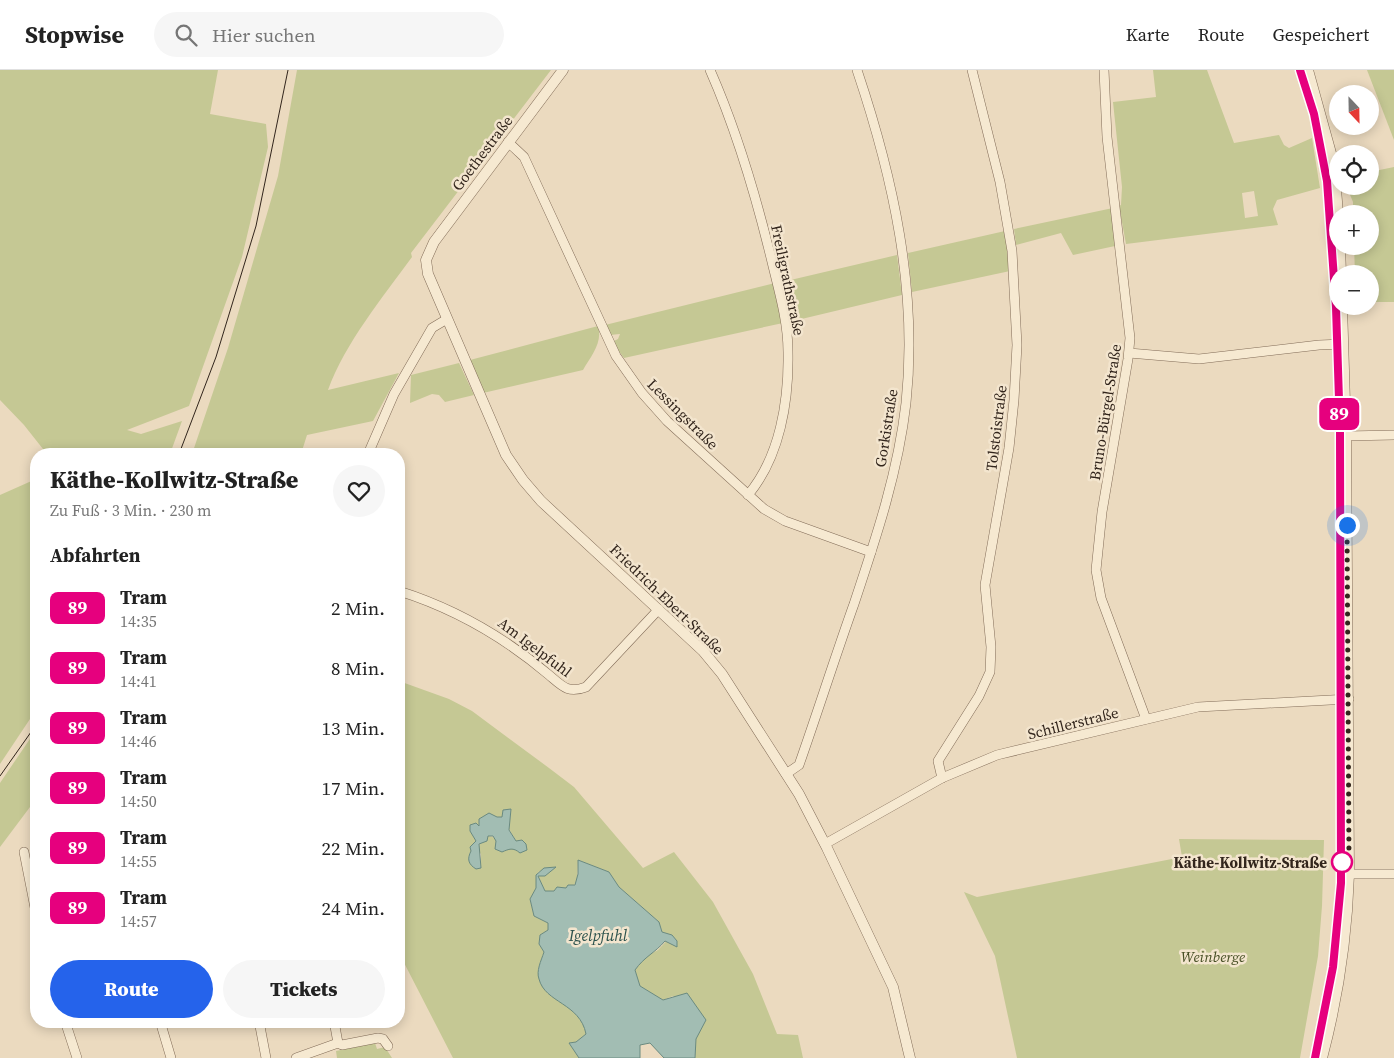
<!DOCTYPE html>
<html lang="de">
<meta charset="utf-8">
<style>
:root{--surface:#fff;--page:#f6f6f6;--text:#222;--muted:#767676;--line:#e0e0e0;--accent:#2563eb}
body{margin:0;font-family:"Source Serif 4",serif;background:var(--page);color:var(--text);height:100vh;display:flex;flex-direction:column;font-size:19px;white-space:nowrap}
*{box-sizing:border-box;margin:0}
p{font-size:16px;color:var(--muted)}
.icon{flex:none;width:28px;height:28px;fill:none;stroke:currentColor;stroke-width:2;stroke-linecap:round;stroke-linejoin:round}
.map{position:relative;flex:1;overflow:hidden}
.panel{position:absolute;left:30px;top:378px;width:375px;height:580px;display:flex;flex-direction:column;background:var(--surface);border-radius:20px;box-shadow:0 2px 12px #0003}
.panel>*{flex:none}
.badge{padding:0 10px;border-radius:8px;font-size:18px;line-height:32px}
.needle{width:32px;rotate:158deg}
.fabs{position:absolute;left:1329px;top:15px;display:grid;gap:10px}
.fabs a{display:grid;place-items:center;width:50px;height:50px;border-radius:50%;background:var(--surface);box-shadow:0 2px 12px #0003;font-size:25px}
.you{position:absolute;width:25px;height:25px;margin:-12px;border:4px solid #fff;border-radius:50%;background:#1a73e8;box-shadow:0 0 0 8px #1a73e833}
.map>.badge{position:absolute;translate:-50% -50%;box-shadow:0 0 0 2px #fff}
h2{padding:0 20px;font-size:19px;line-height:45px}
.round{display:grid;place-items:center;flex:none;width:52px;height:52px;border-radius:26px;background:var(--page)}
.headline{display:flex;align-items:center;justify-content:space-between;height:85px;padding:0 20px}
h1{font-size:24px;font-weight:800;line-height:38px}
.primary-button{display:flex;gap:10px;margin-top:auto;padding:10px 20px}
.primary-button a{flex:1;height:58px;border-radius:30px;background:var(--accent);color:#fff;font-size:20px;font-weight:800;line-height:58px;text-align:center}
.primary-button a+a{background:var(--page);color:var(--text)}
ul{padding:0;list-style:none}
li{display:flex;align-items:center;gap:15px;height:60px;padding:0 20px}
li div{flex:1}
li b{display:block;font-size:19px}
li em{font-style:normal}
li .badge{min-width:55px;font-weight:700;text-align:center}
header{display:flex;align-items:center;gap:30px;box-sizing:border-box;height:70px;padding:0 25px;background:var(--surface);border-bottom:1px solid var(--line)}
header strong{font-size:24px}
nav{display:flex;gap:28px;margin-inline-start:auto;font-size:18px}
.search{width:350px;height:45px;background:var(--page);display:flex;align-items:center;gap:12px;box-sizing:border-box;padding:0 18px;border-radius:28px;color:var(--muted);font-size:19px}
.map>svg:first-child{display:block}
</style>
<header>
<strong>Stopwise</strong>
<div class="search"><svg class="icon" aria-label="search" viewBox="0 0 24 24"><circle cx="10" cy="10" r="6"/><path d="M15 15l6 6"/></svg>Hier suchen</div>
<nav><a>Karte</a><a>Route</a><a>Gespeichert</a></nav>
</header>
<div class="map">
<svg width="1394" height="988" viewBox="0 0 1394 988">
<rect width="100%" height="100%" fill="#ebdabf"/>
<g fill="#c5c894" fill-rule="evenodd">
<path d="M0 0H218L210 44 266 54 268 77 242 187 189 336 127 360 141 364 182 351 170 384H41L43 379 24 355 0 330Z"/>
<path d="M297 0H551L411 183 412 187C383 227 345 273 328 320L399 303 373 351 307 365 301 384H192L228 278 278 106Z"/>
<path d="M1153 0H1207L1234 73 1279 65 1284 75 1289 78 1312 68 1320 118 1277 130 1273 139 1278 155 1126 174 1119 136 1121 135 1122 117 1113 32 1156 27ZM1254 121 1258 146 1245 148 1242 123Z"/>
<path d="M1367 0H1394V70Z"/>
<path d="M1394 97V232H1370V204H1355L1354 176H1370V144H1353V132L1348 120 1351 116H1370V102Z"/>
<path d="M1113 138 1115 176 1073 185 1061 163 1016 175 1014 159Z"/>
<path d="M1005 161 1010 201 912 222 908 183Z"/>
<path d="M897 185 902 225 789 252 782 212Z"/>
<path d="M775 213 783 253 624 288 612 272 618 269 620 264 610 265 605 255Z"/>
<path d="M598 256C603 273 591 286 583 300L483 323 470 290Z"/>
<path d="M459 293 474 325 445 332 439 325 432 324 410 333 411 305Z"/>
<path d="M36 409V640L0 694V425Z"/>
<path d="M399 611 449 629 472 641 549 698 574 717 643 798 674 782 713 832 753 904 777 964 798 965 803 988H695V969L706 950 673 926 663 930 640 916 635 900 644 887 658 880 672 865 662 862 659 852 619 817 609 802 578 790 577 812C569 820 556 821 545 821L538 806 545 805 556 797 538 802 536 818 530 829 534 846 548 853V860L540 865 539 874 544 882 538 900 551 926 566 935 583 950 586 964 576 972 569 973 579 988H453L399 883ZM511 739 509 759 516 771V779C504 779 498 766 488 766L480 773 478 781 481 784V798L469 785 476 771 470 761 479 757V749L502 747Z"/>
<path d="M36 660V729L0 777V713Z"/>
<path d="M1179 769 1324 770 1322 836 1318 886 1300 988H1017L995 886 964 822 977 827 1182 787Z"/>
<path d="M375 973 377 979 385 977 392 988H337L336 981Z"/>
</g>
<g fill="#a2bdb3" stroke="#6a8a80">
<path d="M511 739 509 760 516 771 522 770 526 774 527 780 520 783C513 777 509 779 502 782L495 779 496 771 493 766H488L487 771 479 774 481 798 476 799C468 794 467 789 471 781L470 777 476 771 470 761V755L476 753 479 756V749L489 743 497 747H502L503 740Z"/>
<path d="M578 790 609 802 619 817 659 852 662 862 672 865 677 871V877L665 871C656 882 644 887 635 900L640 916 663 930 687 923 706 950 696 969 695 988H664L650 973 640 975V988H579L569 973 576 972 586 964C580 933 545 933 539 909 536 901 541 891 544 882L539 874 540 865 548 860V853L534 846 530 829 536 818V805L544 798 556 797 545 806H538L545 821H554L557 817 566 818 568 815H575L578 804Z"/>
</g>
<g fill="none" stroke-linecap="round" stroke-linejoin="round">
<defs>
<g id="minor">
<path d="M710 0C737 61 756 126 772 192 779 221 788 251 788 282 789 331 780 387 748 425"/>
<path d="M1104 0 1107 67 1130 268 1128 289 1102 442 1096 500 1101 528 1146 649"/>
<path d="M508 72 524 87 616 286 642 323 667 351 764 439 785 451 871 482"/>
<path d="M1129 283 1199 289 1319 275 1343 274"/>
<path d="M1346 366 1394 365"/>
<path d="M368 384 394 324 432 258 447 249"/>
<path d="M399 521C456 539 503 566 549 605 562 616 568 624 586 617L659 539"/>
<path d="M786 704 799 695C818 641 835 587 854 534 876 468 898 403 906 333 918 220 893 107 857 0"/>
<path d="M942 708 938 691 979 626 990 602 991 577 985 515 1009 378 1014 330 1017 275 1012 181 1000 112 972 0"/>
<path d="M825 774 942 708 997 685 1198 637 1349 629"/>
<path d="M24 782 36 843"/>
<path d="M1349 804H1394"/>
<path d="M65 951 77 988"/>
<path d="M160 951 171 988"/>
<path d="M259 951 266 988"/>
<path d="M334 951 338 973"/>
<path d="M296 988 338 973 342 975 378 968 383 969 388 976"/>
</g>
<g id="tertiary">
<path d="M563 0 434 172 426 190 428 204 506 385 523 410 541 431 703 581 722 604 799 724 827 778 893 917 910 988"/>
<path d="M1308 0 1334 94 1338 144"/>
<path d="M1340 176 1341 204"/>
<path d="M1322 988C1338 928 1347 866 1349 804L1346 366 1342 236"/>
</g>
</defs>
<use href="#minor" stroke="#826c58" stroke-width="10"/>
<use href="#tertiary" stroke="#826c58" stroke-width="11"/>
<use href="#minor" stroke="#f6e9d1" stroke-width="9"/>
<use href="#tertiary" stroke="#f6e9d1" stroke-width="10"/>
<g stroke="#32251c" stroke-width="1">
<path d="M1300 0 1314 45 1325 91 1330 143 1340 361 1342 751 1340 844 1333 897 1315 988"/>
<path d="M179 384 216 287 256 156 288 0"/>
<path d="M0 706 36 655"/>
</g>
</g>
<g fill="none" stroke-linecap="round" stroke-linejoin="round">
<defs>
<path id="line" d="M1300 0 1314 44 1327 111 1336 237 1340 361 1341 813 1333 897 1315 988"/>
</defs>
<use href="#line" stroke="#fff" stroke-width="11"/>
<use href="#line" stroke="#e6007e" stroke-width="8"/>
<path stroke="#32251c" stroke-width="5" stroke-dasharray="0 9" d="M1342 792 1349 788 1347 455"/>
</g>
<circle fill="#fff" stroke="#e6007e" stroke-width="2.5" cx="1342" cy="792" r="10"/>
<g text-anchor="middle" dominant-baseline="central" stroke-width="5" stroke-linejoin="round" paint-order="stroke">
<g font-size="15" fill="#32251c" stroke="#f3e5ce">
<text transform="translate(482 83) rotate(-53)">Goethestraße</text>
<text transform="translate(788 210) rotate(78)">Freiligrathstraße</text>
<text transform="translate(1105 342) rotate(-81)">Bruno-Bürgel-Straße</text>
<text transform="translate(683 344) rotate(45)">Lessingstraße</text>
<text transform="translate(886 358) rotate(-81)">Gorkistraße</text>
<text transform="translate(996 358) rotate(-83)">Tolstoistraße</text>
<text transform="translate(667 529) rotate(44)">Friedrich-Ebert-Straße</text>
<text transform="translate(535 577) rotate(37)">Am Igelpfuhl</text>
<text transform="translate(1073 653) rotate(-14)">Schillerstraße</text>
</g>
<g font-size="15" font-weight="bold" fill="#32251c" stroke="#f3e5ce" text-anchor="end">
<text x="1327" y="792">Käthe-Kollwitz-Straße</text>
</g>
<g font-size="15" font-style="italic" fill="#464e24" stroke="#f3e5ce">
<text x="1213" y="886">Weinberge</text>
</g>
<g font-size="16" font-style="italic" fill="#2c524d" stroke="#f3e5ce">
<text x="598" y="865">Igelpfuhl</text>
</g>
</g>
</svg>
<div class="fabs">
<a><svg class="needle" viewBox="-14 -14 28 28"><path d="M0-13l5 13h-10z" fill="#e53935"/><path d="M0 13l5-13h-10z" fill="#767676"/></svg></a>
<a><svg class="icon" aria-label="locate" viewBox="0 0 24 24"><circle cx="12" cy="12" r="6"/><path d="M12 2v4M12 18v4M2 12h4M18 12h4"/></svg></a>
<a>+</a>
<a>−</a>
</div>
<div class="you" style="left:1347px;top:455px"></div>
<b class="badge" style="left:1339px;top:344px;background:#e6007e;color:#fff">89</b>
<section class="panel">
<div class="headline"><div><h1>Käthe-Kollwitz-Straße</h1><p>Zu Fuß · 3 Min. · 230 m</p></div><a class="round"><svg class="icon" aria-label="heart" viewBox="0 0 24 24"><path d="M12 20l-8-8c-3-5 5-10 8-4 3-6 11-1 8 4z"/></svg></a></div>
<h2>Abfahrten</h2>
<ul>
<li><span class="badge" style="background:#e6007e;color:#fff">89</span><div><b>Tram</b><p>14:35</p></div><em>2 Min.</em></li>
<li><span class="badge" style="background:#e6007e;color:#fff">89</span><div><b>Tram</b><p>14:41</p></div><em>8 Min.</em></li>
<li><span class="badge" style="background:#e6007e;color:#fff">89</span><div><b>Tram</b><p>14:46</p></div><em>13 Min.</em></li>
<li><span class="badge" style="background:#e6007e;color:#fff">89</span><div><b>Tram</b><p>14:50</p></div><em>17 Min.</em></li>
<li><span class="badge" style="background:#e6007e;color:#fff">89</span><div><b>Tram</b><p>14:55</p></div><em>22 Min.</em></li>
<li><span class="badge" style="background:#e6007e;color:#fff">89</span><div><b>Tram</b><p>14:57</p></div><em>24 Min.</em></li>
</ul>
<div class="primary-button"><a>Route</a><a>Tickets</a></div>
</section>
</div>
